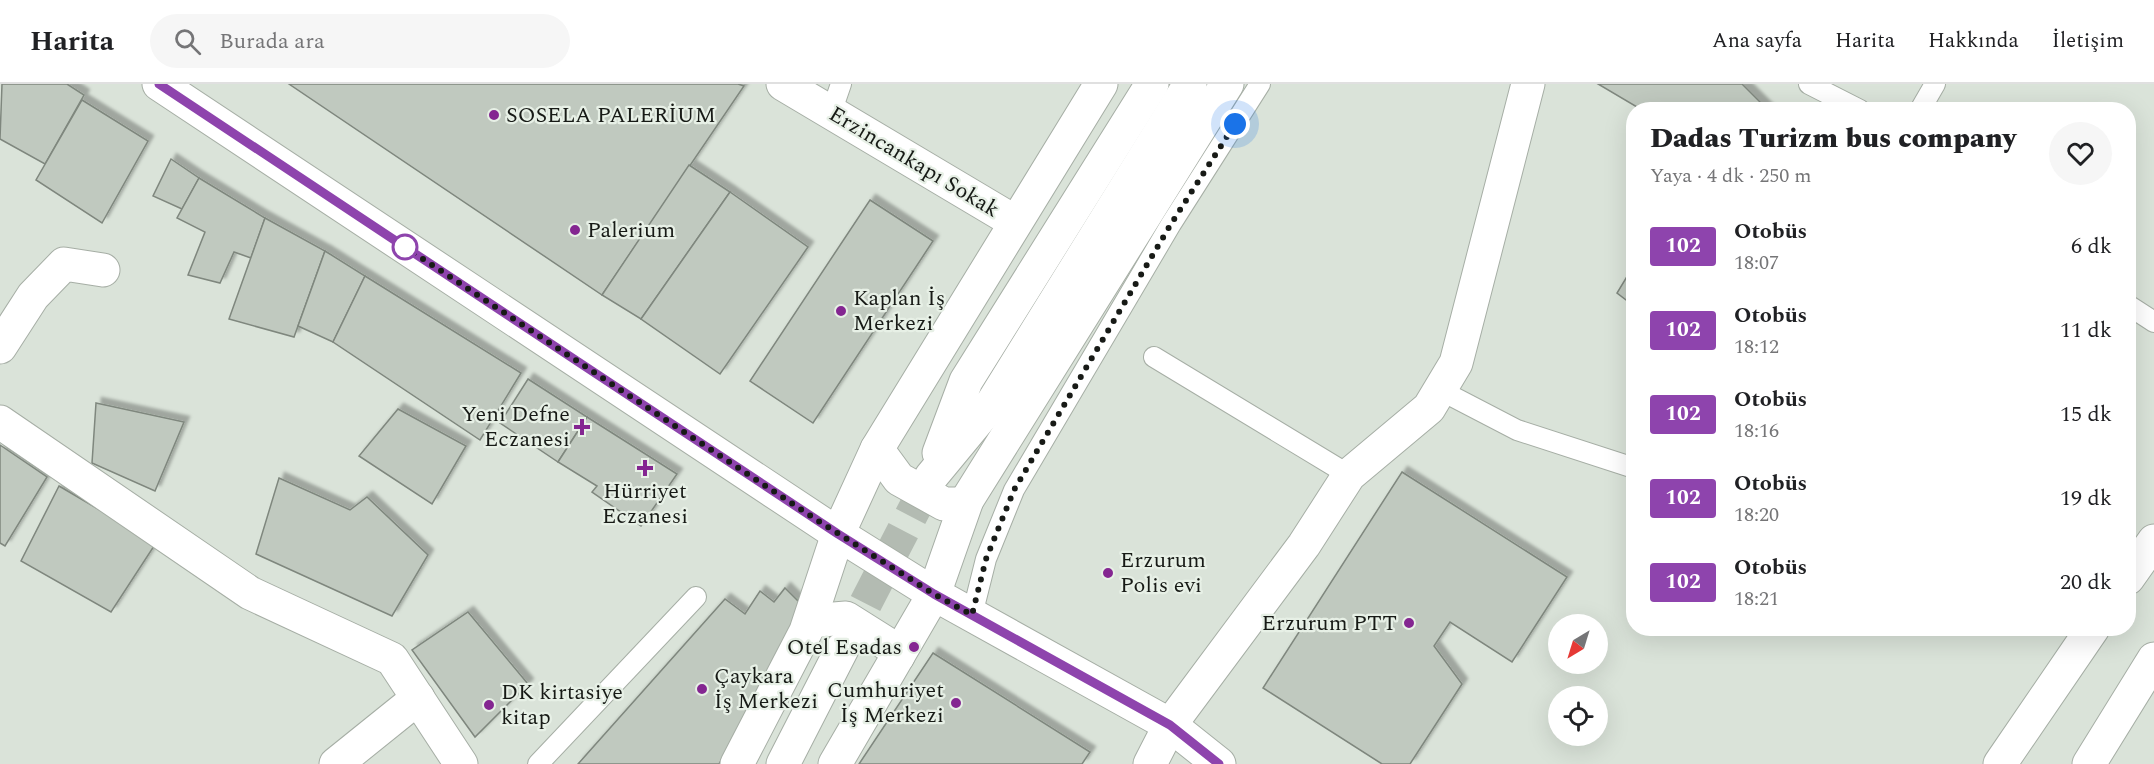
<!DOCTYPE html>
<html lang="tr">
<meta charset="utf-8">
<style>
:root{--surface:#fff;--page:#f6f6f6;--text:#202124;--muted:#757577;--line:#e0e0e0}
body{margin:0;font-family:Spectral,serif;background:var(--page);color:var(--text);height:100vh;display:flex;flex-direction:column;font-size:22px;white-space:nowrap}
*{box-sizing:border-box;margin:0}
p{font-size:20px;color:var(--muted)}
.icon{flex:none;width:33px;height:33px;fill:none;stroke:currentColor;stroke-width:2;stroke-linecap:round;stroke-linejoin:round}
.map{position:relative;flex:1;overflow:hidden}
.details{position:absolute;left:1626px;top:18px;width:510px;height:534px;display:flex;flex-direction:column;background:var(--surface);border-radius:24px;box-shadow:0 6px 24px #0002}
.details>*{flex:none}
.badge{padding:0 12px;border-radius:4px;font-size:21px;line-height:39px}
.needle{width:39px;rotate:218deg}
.fabs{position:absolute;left:1548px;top:530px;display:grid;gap:12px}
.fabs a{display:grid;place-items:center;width:60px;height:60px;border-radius:50%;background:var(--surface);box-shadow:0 6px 24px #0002;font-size:30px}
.you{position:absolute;width:30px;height:30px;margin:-15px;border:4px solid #fff;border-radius:50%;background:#1a73e8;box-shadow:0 0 0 9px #1a73e833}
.map>.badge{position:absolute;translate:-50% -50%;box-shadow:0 0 0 3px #fff}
.round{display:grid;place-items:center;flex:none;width:63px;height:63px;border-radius:32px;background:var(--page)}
.summary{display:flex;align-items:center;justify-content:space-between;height:102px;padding:0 24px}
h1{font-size:28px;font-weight:800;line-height:45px}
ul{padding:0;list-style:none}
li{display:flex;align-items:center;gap:18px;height:84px;padding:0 24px}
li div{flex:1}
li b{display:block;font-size:22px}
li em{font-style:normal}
li .badge{min-width:66px;font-weight:700;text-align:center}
header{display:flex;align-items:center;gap:36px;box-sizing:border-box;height:84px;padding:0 30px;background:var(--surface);border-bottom:2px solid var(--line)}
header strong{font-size:28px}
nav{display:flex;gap:33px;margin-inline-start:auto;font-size:21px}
.search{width:420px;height:54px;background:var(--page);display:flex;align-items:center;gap:15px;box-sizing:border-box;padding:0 21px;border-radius:33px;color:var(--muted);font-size:22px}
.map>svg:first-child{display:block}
</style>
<header>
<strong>Harita</strong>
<div class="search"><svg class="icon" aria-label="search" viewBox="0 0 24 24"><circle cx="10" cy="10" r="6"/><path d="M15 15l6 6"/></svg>Burada ara</div>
<nav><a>Ana sayfa</a><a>Harita</a><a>Hakkında</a><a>İletişim</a></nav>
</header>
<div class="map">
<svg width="2154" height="680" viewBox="0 0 2154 680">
<defs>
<filter id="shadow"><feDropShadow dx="5.5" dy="-5.5" stdDeviation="1.5" flood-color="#0004"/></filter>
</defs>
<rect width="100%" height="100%" fill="#dae3d9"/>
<g fill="#c0c9bf" stroke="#7f877e" stroke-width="1.5" filter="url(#shadow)">
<path d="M2 0H67L84 11 45 80 0 55Z"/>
<path d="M289 0H738L744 2 602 211Z"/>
<path d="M1598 0H1742L1768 26H1689L1685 22 1679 26H1642Z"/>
<path d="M82 16 148 57 102 139 36 96Z"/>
<path d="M171 75 199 94 182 125 153 112Z"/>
<path d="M689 81 730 108 641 235 602 211Z"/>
<path d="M199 94 265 134 251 174 234 168 220 199 188 191 205 148 177 134Z"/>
<path d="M730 108 808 163 720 290 641 235Z"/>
<path d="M870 116 933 157 813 339 750 297Z"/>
<path d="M265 134 325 167 294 253 229 235Z"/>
<path d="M325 167 365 192 333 258 298 242Z"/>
<path d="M1634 181V222L1617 209Z"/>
<path d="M365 192 521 289 480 356 333 258Z"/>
<path d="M528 295 587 333 558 378 500 339Z"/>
<path d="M96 319 184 338 155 407 92 379Z"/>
<path d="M398 325 466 362 432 420 359 372Z"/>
<path d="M587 333 677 390 641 442 592 408 597 402 558 378Z"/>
<path d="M0 361 47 393 5 462 0 459Z"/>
<path d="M1402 388 1567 493 1512 578 1450 538 1434 562 1462 600 1410 680H1382L1263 604Z"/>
<path d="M279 394 350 426 367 413 428 471 392 532 256 470Z"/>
<path d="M59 402 156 459 111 528 21 477Z"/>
<path d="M785 504 805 524 719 680H578L725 515 745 530 760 507 774 518Z"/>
<path d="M468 528 528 600 475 653 412 566Z"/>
<path d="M933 569 1090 668 1082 680H859Z"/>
</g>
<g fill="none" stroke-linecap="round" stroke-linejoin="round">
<path stroke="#b3bbb2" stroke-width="33" stroke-dasharray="33 16" stroke-linecap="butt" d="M843 563 931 393"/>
<defs>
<g id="service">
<path d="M1809 0 1860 26"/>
<path d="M1920 26 1935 0"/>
<path d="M831 29 841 0"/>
<path d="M2128 221 2154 238"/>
<path d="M1154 273 1349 391"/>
<path d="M1440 306 1517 346 1631 383 1634 382"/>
<path d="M972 531 986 475 1014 406 1171 140 1260 0"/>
<path d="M538 680 696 513"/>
</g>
<g id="minor">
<path d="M783 0 1015 138"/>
<path d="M0 263 33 212 64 180 103 186"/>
<path d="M0 338 250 509 392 575 461 680"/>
<path d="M336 680 418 614"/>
<path d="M1150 680 1170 641 1304 461 1349 391 1429 324 1456 279 1528 0"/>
</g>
<g id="secondary">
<path d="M159 0 838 450 934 510 1170 641 1219 680"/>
<path d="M877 365 899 395 944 420H963L967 416"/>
<path d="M939 369 966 297 1152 0"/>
<path d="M931 393 993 318 1190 0"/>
<path d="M2128 494 2154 457"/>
<path d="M810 537 846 534 892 563 898 572"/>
<path d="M737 680 806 547 838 450 877 365 1101 0"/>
<path d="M783 680 842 565"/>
<path d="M835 680 934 510 967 416 1227 0"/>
<path d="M2000 680 2093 544"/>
<path d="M2089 680 2154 575"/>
</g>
</defs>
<use href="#service" stroke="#a6aea5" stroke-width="22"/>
<use href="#minor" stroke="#a6aea5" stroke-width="35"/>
<use href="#secondary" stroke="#a6aea5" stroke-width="35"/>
<use href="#service" stroke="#fff" stroke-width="20"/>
<use href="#minor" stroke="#fff" stroke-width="33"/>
<use href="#secondary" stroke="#fff" stroke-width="33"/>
</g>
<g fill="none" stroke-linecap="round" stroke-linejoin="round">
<defs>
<path id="line" d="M159 0 838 450 934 510 1170 641 1219 680"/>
</defs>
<use href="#line" stroke="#fff" stroke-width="14"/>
<use href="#line" stroke="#8e44ad" stroke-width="9"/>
<path stroke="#171a16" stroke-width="6" stroke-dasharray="0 10.8" d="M405 163 820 438 934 510 972 531 986 475 1014 406 1171 140 1235 40"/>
</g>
<g fill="#842691" stroke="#e7f0e6" stroke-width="2">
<circle cx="494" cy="31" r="6"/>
<circle cx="575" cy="146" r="6"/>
<circle cx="841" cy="227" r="6"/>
<path d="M579 334h6v6h6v6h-6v6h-6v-6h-6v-6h6z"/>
<path d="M642 375h6v6h6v6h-6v6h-6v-6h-6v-6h6z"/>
<circle cx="1108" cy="489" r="6"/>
<circle cx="1409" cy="539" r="6"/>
<circle cx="914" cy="563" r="6"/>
<circle cx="702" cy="605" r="6"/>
<circle cx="956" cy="619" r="6"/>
<circle cx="489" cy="621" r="6"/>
</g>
<circle fill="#fff" stroke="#8e44ad" stroke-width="3" cx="405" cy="163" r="12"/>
<g text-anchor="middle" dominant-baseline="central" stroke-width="4.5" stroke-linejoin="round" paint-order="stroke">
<g font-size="22" fill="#171a16" stroke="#e7f0e6" text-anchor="start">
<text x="506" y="31">SOSELA PALERİUM</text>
<text x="587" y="146">Palerium</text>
<text x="853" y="214">Kaplan İş<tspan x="853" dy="25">Merkezi</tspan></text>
<text x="570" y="330" text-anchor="end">Yeni Defne<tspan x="570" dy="25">Eczanesi</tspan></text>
<text x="645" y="407" text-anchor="middle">Hürriyet<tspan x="645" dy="25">Eczanesi</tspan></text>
<text x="1120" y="476">Erzurum<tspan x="1120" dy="25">Polis evi</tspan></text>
<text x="1397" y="539" text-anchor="end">Erzurum PTT</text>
<text x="902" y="563" text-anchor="end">Otel Esadas</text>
<text x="714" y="592">Çaykara<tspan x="714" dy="25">İş Merkezi</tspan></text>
<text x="944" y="606" text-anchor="end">Cumhuriyet<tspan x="944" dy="25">İş Merkezi</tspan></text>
<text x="501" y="608">DK kirtasiye<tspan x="501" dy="25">kitap</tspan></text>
</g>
<g font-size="22" fill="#171a16" stroke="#e7f0e6">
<text transform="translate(914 78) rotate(31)">Erzincankapı Sokak</text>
</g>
</g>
</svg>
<div class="fabs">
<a><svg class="needle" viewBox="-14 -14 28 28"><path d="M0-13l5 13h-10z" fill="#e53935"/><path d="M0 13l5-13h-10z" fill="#757577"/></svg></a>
<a><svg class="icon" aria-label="locate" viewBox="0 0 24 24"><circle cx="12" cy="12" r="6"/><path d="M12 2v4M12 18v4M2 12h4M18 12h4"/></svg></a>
</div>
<div class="you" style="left:1235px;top:40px"></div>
<section class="details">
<div class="summary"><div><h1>Dadas Turizm bus company</h1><p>Yaya · 4 dk · 250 m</p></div><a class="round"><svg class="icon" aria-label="heart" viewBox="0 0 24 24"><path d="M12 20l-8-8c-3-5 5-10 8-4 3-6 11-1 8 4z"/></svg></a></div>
<ul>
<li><span class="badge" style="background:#8e44ad;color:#fff">102</span><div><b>Otobüs</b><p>18:07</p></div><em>6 dk</em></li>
<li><span class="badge" style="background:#8e44ad;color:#fff">102</span><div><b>Otobüs</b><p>18:12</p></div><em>11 dk</em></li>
<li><span class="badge" style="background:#8e44ad;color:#fff">102</span><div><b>Otobüs</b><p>18:16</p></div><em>15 dk</em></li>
<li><span class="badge" style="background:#8e44ad;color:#fff">102</span><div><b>Otobüs</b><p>18:20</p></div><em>19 dk</em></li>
<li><span class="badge" style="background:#8e44ad;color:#fff">102</span><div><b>Otobüs</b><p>18:21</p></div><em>20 dk</em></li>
</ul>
</section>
</div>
